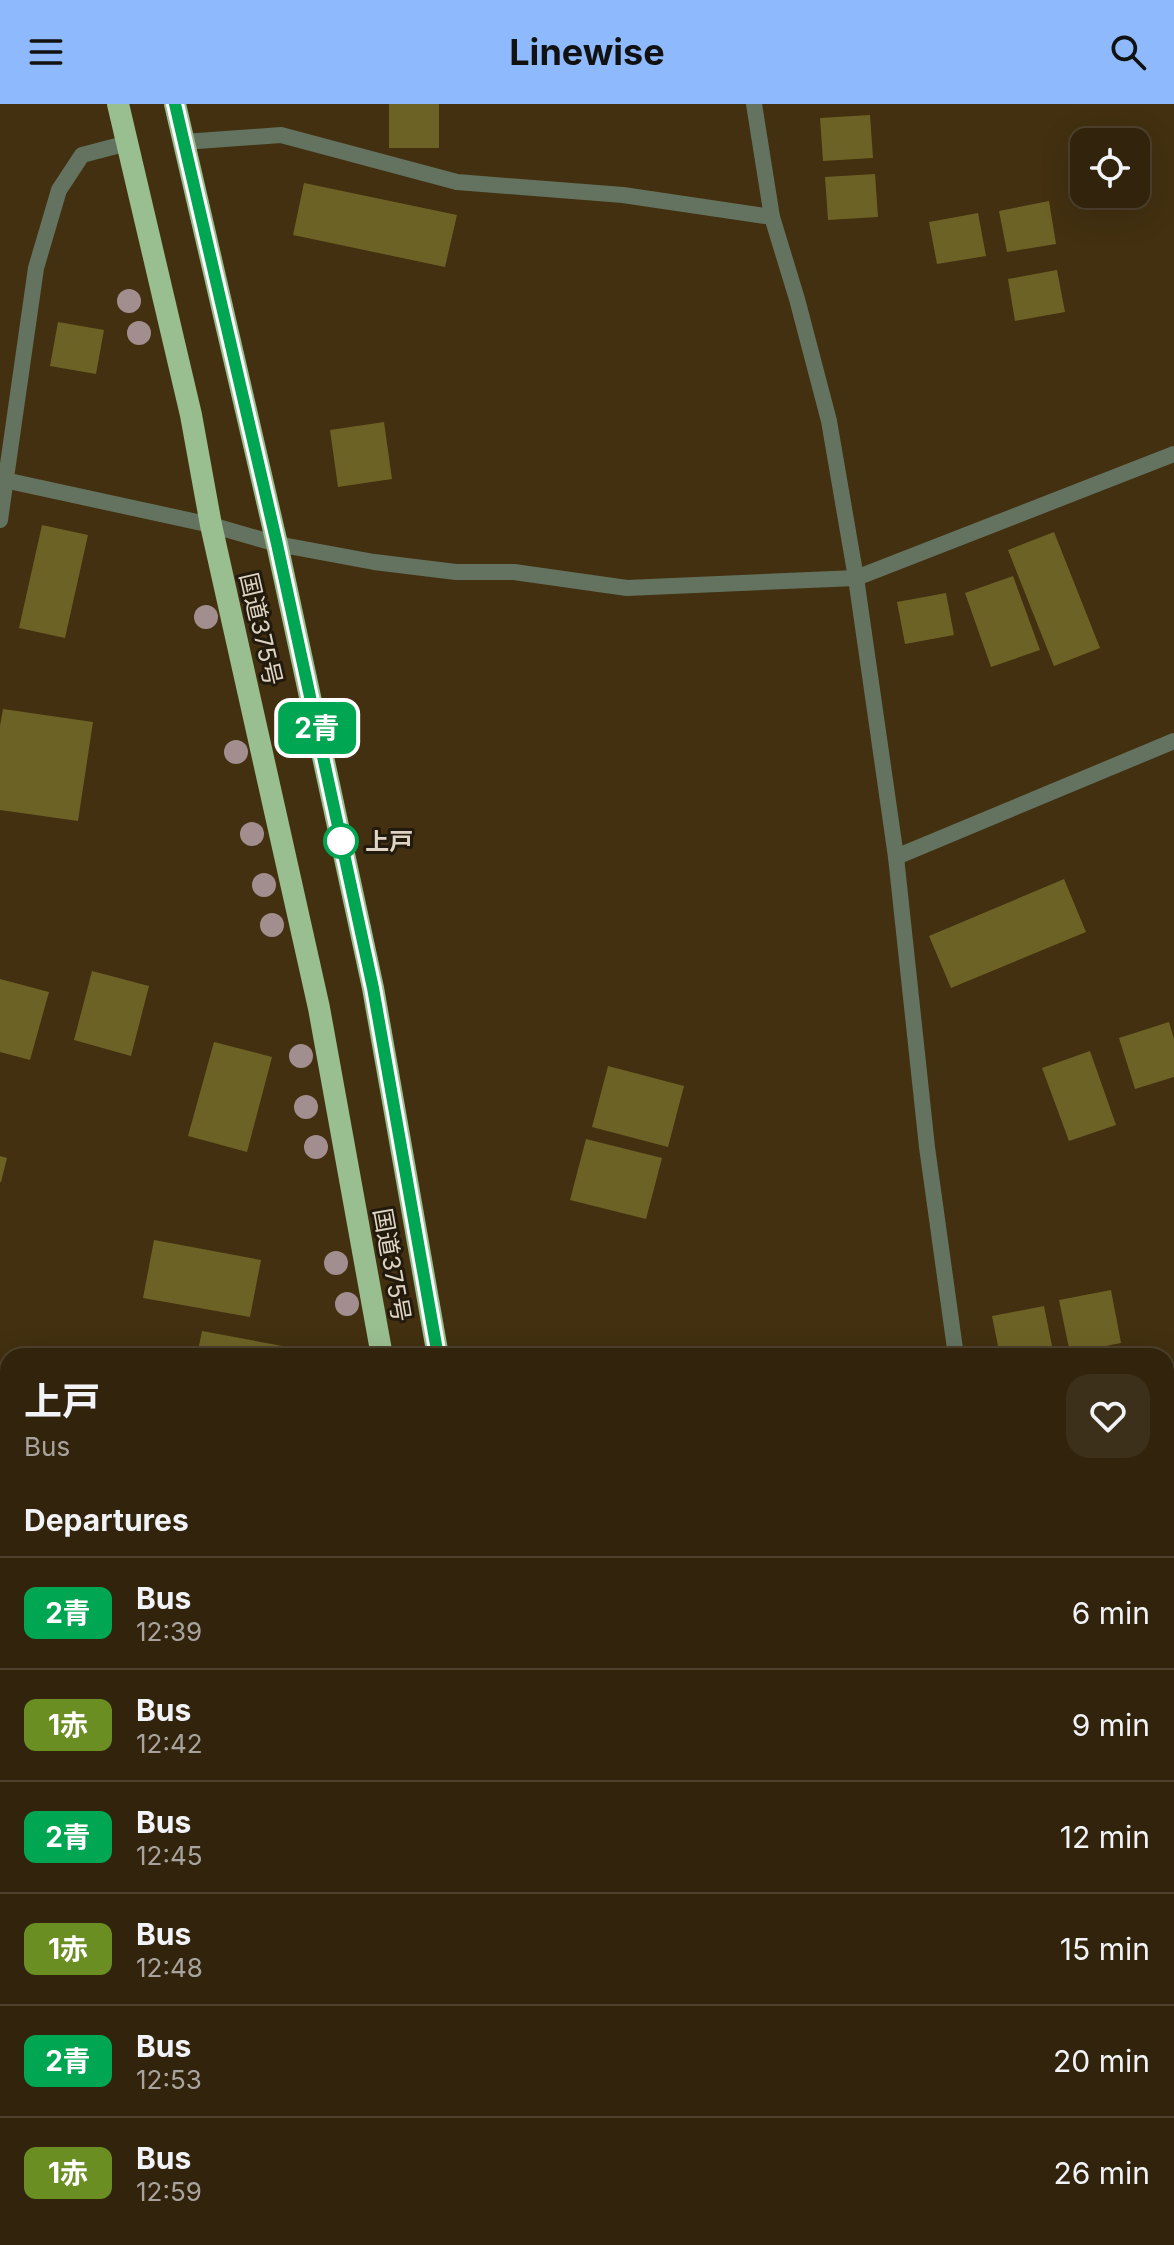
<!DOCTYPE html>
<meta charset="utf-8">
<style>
:root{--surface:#32240c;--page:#3d301a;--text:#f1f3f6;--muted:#a8a49d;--line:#4d412d;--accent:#8eb9fc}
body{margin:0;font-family:Inter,"Noto Sans JP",sans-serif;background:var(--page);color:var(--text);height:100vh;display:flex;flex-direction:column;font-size:30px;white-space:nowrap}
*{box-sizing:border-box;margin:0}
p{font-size:26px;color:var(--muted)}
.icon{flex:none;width:44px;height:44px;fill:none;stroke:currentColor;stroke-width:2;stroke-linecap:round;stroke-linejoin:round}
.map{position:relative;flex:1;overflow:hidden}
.drawer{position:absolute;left:0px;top:1244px;width:1174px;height:898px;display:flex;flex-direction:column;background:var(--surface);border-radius:24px 24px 0 0;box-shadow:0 8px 32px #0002,0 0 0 2px var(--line)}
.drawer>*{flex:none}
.badge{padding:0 16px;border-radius:12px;font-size:28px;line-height:52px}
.controls{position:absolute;left:1070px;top:24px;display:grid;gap:16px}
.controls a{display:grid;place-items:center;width:80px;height:80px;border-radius:16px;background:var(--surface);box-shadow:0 8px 32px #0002,0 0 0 2px var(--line);font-size:40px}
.map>.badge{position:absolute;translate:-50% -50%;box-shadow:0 0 0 4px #fff}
h2{padding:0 24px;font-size:30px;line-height:72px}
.round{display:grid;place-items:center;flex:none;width:84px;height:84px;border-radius:24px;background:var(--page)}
.head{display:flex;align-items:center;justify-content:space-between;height:136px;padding:0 24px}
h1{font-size:38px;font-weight:700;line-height:60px}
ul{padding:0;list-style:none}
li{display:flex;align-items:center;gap:24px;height:112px;padding:0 24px;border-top:2px solid var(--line)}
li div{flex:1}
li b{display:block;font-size:30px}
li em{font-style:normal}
li .badge{min-width:88px;font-weight:700;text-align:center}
header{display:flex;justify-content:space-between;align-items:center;height:104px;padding:0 24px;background:var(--accent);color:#111;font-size:36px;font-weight:700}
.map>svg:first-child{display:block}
</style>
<header><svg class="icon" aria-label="menu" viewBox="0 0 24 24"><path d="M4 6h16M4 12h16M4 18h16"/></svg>Linewise<svg class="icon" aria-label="search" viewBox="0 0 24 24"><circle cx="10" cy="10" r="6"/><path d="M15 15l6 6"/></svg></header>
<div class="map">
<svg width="1174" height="2141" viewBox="0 0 1174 2141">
<rect width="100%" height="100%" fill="#423010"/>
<g fill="#6d6225">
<rect x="389" y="0" width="50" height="44"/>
<path d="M870 11 873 54 823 57 820 14Z"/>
<path d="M875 70 878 113 828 116 825 73Z"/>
<path d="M304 79 457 111 445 163 293 131Z"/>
<path d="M1049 97 1056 140 1007 148 999 107Z"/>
<path d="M978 109 986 152 937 160 929 118Z"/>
<path d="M1057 166 1065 208 1015 217 1008 175Z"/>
<path d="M58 218 104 226 96 270 50 262Z"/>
<path d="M384 318 392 375 338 383 330 326Z"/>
<path d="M42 421 88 431 65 534 19 524Z"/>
<path d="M1054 428 1100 544 1054 562 1008 446Z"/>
<path d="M1013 472 1040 546 991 563 965 489Z"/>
<path d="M946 489 954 531 905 540 897 498Z"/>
<path d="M3 605 93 618 78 717 0 706V622Z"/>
<path d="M1064 775 1086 828 951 884 929 832Z"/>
<path d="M92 867 149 882 131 952 74 936Z"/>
<path d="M0 875 49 888 30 956 0 948Z"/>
<path d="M1169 918 1174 935V973L1135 985 1119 934Z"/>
<path d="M214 938 272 953 247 1048 188 1032Z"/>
<path d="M1090 947 1116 1021 1069 1037 1042 964Z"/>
<path d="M608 962 684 982 668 1043 592 1023Z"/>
<path d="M586 1035 662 1054 646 1115 570 1096Z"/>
<path d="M0 1052 7 1054 1 1078H0Z"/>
<path d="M154 1136 261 1156 250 1213 143 1194Z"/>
<path d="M1111 1186 1121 1239 1070 1249 1059 1196Z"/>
<path d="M1044 1202 1054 1252H1000L992 1212Z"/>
<path d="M202 1227 309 1247 308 1252H197Z"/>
<path d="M785 1246 786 1252H756L755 1250Z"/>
<path d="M8 1740V1839L0 1833V1750Z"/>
<path d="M1174 1787V1832L1166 1833V1788Z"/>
<path d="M1174 1878V1926L1166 1927V1879Z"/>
<path d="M1174 1976V2022L1166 2023V1977Z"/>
<path d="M276 2134H359V2140L276 2141Z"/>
<rect x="599" y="2134" width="251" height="7"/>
</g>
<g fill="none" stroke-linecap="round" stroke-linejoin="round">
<g stroke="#63735f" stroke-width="16">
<path d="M754 0 772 113 797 195 829 317 856 474 896 753 927 1043 956 1252"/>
<path d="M184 38 281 31 457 78 623 91 772 113"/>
<path d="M0 375 211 421 277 440 374 458 456 468H514L627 484 856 474 1174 350"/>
<path d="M0 416 36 164 59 86 82 51 128 39"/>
<path d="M896 753 1174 637"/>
<path d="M0 1382 8 1383"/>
<path d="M1166 1515H1174"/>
<path d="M892 2134 893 2141"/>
<path d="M1148 2134 1149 2141"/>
</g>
<g stroke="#99be90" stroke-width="22">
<path d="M118 0 191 311 211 421 319 904 382 1252"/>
<path d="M175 0 277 440 373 884 438 1252"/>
<path d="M481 2134 482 2141"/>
<path d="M534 2134V2141"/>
</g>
</g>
<g fill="#a28e8e">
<circle cx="129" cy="197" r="12"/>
<circle cx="139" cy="229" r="12"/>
<circle cx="206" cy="513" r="12"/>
<circle cx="236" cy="648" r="12"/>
<circle cx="252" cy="730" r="12"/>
<circle cx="264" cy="781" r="12"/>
<circle cx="272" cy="821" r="12"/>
<circle cx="301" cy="952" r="12"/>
<circle cx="306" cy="1003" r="12"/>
<circle cx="316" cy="1043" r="12"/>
<circle cx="336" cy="1159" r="12"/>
<circle cx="347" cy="1200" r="12"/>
</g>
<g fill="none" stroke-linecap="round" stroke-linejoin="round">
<defs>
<path id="line" d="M175 0 277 440 373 884 438 1252"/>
</defs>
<use href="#line" stroke="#fff" stroke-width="18"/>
<use href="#line" stroke="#00a651" stroke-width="12"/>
</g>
<circle fill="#fff" stroke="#00a651" stroke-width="4" cx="341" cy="737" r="16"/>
<g text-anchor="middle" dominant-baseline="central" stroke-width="6" stroke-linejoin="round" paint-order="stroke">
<g font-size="24" fill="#dfd4c3" stroke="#221a0d">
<text transform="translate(261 525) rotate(77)">国道375号</text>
<text transform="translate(392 1161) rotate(80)">国道375号</text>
</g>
<g font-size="24" font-weight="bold" fill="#dfd4c3" stroke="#221a0d" text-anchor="start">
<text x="365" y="737">上戸</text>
</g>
</g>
</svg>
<div class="controls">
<a><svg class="icon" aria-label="locate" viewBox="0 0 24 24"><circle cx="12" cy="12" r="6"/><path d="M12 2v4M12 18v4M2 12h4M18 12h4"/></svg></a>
</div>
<b class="badge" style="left:317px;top:624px;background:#00a651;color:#fff">2青</b>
<section class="drawer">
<div class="head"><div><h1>上戸</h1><p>Bus</p></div><a class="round"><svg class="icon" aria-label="heart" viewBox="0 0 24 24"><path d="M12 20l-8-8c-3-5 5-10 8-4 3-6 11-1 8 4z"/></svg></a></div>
<h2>Departures</h2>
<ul>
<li><span class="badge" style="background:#00a651;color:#fff">2青</span><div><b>Bus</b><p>12:39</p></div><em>6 min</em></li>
<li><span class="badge" style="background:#6b8e23;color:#fff">1赤</span><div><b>Bus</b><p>12:42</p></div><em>9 min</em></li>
<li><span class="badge" style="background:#00a651;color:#fff">2青</span><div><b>Bus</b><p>12:45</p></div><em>12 min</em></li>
<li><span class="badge" style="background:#6b8e23;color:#fff">1赤</span><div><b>Bus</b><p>12:48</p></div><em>15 min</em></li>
<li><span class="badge" style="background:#00a651;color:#fff">2青</span><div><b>Bus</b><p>12:53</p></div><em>20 min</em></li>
<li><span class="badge" style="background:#6b8e23;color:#fff">1赤</span><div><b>Bus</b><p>12:59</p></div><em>26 min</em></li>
</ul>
</section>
</div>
